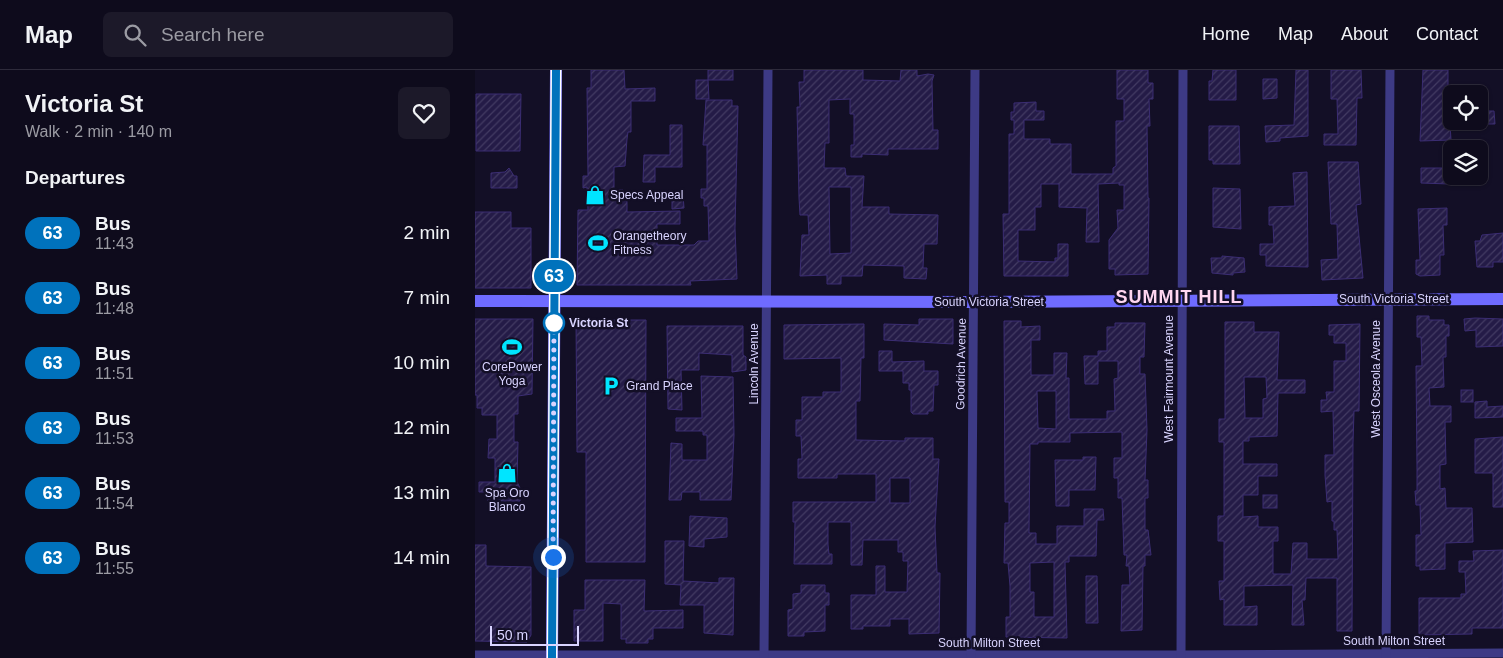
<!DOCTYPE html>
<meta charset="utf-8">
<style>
:root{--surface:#0e0b1c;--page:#1c1929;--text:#f1f3f6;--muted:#9b9ba3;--line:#2e2b3b}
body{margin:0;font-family:Helvetica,sans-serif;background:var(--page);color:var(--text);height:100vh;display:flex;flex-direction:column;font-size:19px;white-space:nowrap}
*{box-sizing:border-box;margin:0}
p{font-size:16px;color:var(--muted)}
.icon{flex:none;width:28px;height:28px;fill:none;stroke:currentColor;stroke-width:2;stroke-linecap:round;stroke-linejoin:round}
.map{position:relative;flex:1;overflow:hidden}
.drawer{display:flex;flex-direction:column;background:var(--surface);width:475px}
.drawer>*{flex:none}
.badge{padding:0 10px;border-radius:16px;font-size:18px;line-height:32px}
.buttons{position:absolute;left:968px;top:15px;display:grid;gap:10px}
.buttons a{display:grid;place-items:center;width:45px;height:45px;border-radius:8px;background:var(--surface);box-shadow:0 1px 4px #0004,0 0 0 1px var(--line);font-size:25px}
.scale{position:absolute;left:15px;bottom:12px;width:89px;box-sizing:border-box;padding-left:5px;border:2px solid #d9d4ff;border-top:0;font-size:14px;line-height:18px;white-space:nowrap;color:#d9d4ff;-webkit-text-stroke:4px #130f26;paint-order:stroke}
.you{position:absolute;width:25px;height:25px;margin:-12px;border:4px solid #fff;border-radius:50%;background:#1a73e8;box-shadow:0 0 0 8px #1a73e833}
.map>.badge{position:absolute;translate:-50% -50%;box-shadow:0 0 0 2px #fff}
h2{padding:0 25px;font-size:19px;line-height:45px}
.round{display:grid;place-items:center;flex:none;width:52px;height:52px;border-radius:8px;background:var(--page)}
.headline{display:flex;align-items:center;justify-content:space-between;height:85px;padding:0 25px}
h1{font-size:24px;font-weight:600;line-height:38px}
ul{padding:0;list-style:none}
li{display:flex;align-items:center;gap:15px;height:65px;padding:0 25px}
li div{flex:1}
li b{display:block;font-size:19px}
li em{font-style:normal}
li .badge{min-width:55px;font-weight:700;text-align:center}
header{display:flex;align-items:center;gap:30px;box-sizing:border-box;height:70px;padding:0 25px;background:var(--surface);border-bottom:1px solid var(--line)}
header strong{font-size:24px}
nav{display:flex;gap:28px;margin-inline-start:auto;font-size:18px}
.search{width:350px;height:45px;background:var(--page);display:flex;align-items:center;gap:12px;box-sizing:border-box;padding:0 18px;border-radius:8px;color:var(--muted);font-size:19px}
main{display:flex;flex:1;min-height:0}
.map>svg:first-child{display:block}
</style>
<header>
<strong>Map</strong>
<div class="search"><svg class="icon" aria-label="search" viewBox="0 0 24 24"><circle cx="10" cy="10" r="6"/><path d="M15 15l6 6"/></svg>Search here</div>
<nav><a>Home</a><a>Map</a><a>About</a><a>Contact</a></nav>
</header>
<main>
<section class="drawer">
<div class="headline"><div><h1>Victoria St</h1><p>Walk · 2 min · 140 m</p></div><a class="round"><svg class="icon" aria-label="heart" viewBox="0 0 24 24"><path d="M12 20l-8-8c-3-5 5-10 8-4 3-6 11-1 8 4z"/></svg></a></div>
<h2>Departures</h2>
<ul>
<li><span class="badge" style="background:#0072bc;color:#fff">63</span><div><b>Bus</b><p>11:43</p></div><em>2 min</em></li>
<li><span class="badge" style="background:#0072bc;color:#fff">63</span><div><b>Bus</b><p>11:48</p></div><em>7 min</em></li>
<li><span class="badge" style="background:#0072bc;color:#fff">63</span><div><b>Bus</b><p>11:51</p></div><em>10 min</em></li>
<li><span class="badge" style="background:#0072bc;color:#fff">63</span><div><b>Bus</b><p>11:53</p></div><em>12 min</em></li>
<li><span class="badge" style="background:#0072bc;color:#fff">63</span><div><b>Bus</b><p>11:54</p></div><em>13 min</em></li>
<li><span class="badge" style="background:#0072bc;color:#fff">63</span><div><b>Bus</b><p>11:55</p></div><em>14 min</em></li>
</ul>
</section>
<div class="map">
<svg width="1028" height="588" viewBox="0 0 1028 588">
<defs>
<pattern id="building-hatch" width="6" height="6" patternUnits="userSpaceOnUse" patternTransform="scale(1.25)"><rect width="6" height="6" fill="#241b47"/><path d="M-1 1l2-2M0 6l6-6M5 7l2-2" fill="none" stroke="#433b63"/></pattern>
</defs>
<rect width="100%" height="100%" fill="#130f26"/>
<g fill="url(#building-hatch)" stroke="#3b2d73" fill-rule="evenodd">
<path d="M116 0H149L150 19 180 18V31H156V62H153L152 69 150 96 139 97V120H148V126H152V142L205 141V154H182V175H219L223 171H234L233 136H229V128H226V119H232V75H228L231 30H257V36H263L260 158 262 209 215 211 216 215H102L103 140H113L112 117 108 118V106H113L112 18H116Z"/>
<rect x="233" y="0" width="25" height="10"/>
<path d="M329 0H388V10L425 11 426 0H442V6L453 4 459 5 457 11 458 60H463V79H413V85L387 84V87H376V75H379V44H375V29L354 30V73H350L349 98H370L371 106H389L387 137H414V144L463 145 462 174H449L448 198H452L451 209 429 208V196L388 195 387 206H366V214H352V205L325 206 327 165H334L333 145H325L324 128 322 37H325L324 12H329ZM354 117H376V183L355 184Z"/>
<path d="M642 0H673V13H678V29H674L675 56H672L673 128H674L673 204 640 205V199H634V170L643 158 642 140H649V115H644V113L623 114 624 172H611L612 138 584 137V114H566V137H560V160H543V191L580 192V188H583V174H593V206H529L528 144H534V64H539V50H536V42H539V33L561 32V41H569V50H549V69H575V74H596V104H638V98L641 96V51H649V29H642Z"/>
<path d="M738 0H761V30H734V11H737Z"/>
<path d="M821 0H833V66L805 68V71L791 72 790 56 819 55Z"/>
<path d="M856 0H886L887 28H882L881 75H849V64H863L862 29H856Z"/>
<path d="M948 0H973V22L976 24 974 39 976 70 945 71Z"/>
<path d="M788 9H802V28L788 29Z"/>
<path d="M221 10H233L234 29H221Z"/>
<path d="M1 24H46L45 81H1Z"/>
<path d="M1004 41H1019L1020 54H1004Z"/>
<path d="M195 55H207V97H180V112H168L169 85H195Z"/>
<path d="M734 56H764L765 94H738V90H734Z"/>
<path d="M853 92H883L886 134 881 135 888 208 847 210 846 190 863 189 862 154H856Z"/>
<path d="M34 98 39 106H42V118H16V103L30 102Z"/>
<path d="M946 98H974V114L946 113Z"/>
<path d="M832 102 833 197 791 196V185H785V174H799L798 155H794V137L820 136 818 103Z"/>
<path d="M738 118 765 119 766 159 738 157Z"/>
<path d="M197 125H208L209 138 197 139Z"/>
<path d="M972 138V155H968L969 185H965V205L945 206 941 204V190H945L943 139Z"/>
<path d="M0 142H36V158H56V218H0Z"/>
<path d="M1028 163V192H1018V197H1002L1000 171H1005L1007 165Z"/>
<path d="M747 186 769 188 770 202 758 203V205L737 203 736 188H747Z"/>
<path d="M942 246H954V250H969V255H974V266H971V287H968L969 317 954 318 955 336H976V352H970L971 394 965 395V419L970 418 971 438H997L998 472 970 473V499L945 500V496H941V465H946L945 435H941L940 421H942V399L941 296H947L946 267H942Z"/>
<path d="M1000 248 1028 249V276L1001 277V260L990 261 989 249Z"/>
<path d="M0 249H58L57 324 43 326V344H39V372H43L42 412 45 418V431H13V422H4V412H20V388H13L14 369H22V345H7V338H2V325H0Z"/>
<path d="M444 249H478V274L409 270V254L444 255Z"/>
<path d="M101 250H171L170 492H111V382H102Z"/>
<path d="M529 251H546V257L565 256V270H556V305H579V283H592L591 308H594V349H632V341H640L639 309 643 308V291H623V314H610L609 286H623V281H632V257H640V253H670L669 287H665V304H670L672 360 670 410H673V428H670V460H673L676 485H670V496H668L667 560 646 561 647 515H655L654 496H651L652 485H649L647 428H643V408H639V388H647V362L595 363V372H563V374H555L554 463H561V474H582V456H609V439H628L629 450H622L621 486H594V492H590L592 568 531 567V547H535V516L533 493H529L530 453H534V432H530ZM562 321H581V359L563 358ZM579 492V547H559V522H555V493Z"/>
<path d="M750 252H779V262H804L802 310H830V323H803L802 366 774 367V371H768V394H802V406H783V425H768V447L783 446V457H803V471H798V504H816L818 473H832V489H863L862 460H859V451H857V431L852 432 850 405V385H859L858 341 846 342V330H852L851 322H859V291H871V273H859V265H854V255L885 254 884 341H879L878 373 877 561H862V508H831L830 530H827L829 555H817L818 515 769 516V537L782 536V555H749V529L745 530 744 511H749V471H743V446H749V372H744V349H750ZM769 307H791L792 328 788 329V348H770Z"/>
<path d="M389 254V288H386L385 331H381V370L430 371V368H458V389H464L460 457 462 503H465L464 563 434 564V549H415V556H388V559H376V525H401V496H410V522H432L433 491H428V482H423V470H388L387 495H376V452H353V475L354 484H357V494H319L320 452H318V432H401V404H362V408H323V389H327L326 366H321V350H327V327H348V322H366V288L309 289V255ZM415 408H435V433H415Z"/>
<path d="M192 256H268V285L271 287V300L257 302V285L224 283V300H206L207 340 193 339Z"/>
<path d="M404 281H417V292L449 291V301H463V315H459L458 341H453V344H438L436 342V320H434V313H428V301H404Z"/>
<path d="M226 306 258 307 259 365 256 430H225V422H207L206 430H194L196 373 207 374V390H232V365H228V361H201V348H227Z"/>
<rect x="986" y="320" width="12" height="12"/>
<path d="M1012 331V337L1028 336V347L1000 348V332Z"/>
<path d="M1028 367V437H1018V403H1000V369Z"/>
<path d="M608 387H621L620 420H594V436H581L580 390H608Z"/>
<rect x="788" y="425" width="14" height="13"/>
<path d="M215 446 252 448V467L229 469V477L214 476Z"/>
<path d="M190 471H209L208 511 244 513V508H259L258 565 229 563V535H205L206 515 190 514Z"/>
<path d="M0 475H11V496L56 497V565L52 572 0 571Z"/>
<path d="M1028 480V558H997V564L944 565V528H986V524H991L990 502H984V491H999L998 481Z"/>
<path d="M611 506H622L623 553H611Z"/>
<path d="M110 510H170L169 541 208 540V558H178V569H173V573H151V569H146V534L128 533V571H99V540H110Z"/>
<path d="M326 515H350V523H354V535H350V561L329 562V566H313V540L318 539V524L326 523Z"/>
</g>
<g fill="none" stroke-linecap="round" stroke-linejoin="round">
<g stroke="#3d3a85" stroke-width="9">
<path d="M0 585H706L1028 583"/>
<path d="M911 587 915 0"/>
<path d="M289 588 293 0"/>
<path d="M496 588 500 0"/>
<path d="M706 588 708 0"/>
</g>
<g stroke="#6f6bff" stroke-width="12">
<path d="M0 231 499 232 1028 229"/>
<path d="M77 588 81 0"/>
</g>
</g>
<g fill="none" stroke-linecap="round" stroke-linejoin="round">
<defs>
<path id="line" d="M77 588 81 0"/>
</defs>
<use href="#line" stroke="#fff" stroke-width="11"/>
<use href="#line" stroke="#0072bc" stroke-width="8"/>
<path stroke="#d9d4ff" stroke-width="5" stroke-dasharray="0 9" d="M78 487 79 246V253"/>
</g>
<defs>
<symbol id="shop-bare" viewBox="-9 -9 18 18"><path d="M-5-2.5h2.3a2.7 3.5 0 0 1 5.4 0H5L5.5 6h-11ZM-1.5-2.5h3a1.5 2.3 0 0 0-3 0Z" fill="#00e5ff" stroke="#130f26" stroke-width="2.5" paint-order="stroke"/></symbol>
<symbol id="stadium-bare" viewBox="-9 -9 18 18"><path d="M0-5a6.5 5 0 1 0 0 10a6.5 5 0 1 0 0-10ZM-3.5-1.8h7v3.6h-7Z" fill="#00e5ff" stroke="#130f26" stroke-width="2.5" paint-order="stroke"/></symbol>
<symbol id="parking-bare" viewBox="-9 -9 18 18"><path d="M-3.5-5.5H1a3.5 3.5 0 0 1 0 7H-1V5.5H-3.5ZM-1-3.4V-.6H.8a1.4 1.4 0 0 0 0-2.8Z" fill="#00e5ff" stroke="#130f26" stroke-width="2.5" paint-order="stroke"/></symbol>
</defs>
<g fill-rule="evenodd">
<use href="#shop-bare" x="106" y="111" width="28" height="28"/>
<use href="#stadium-bare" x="109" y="159" width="28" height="28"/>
<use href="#stadium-bare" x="23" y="263" width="28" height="28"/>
<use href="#parking-bare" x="122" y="302" width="28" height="28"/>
<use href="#shop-bare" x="18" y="389" width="28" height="28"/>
</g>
<circle fill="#fff" stroke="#0072bc" stroke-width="2.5" cx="79" cy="253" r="10"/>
<g text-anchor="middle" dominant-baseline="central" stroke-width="5" stroke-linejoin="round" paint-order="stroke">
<g font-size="12" fill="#d9d4ff" stroke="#130f26" text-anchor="start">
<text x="135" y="125">Specs Appeal</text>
<text x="138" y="166">Orangetheory<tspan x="138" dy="14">Fitness</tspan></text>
<text x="37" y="297" text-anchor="middle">CorePower<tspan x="37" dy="14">Yoga</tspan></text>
<text x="151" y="316">Grand Place</text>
<text x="32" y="423" text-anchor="middle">Spa Oro<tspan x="32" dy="14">Blanco</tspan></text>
</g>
<g font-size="12" fill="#d9d4ff" stroke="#130f26">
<text x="919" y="229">South Victoria Street</text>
<text x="514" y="232">South Victoria Street</text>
<text transform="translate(279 294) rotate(-90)">Lincoln Avenue</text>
<text transform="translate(486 294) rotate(-89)">Goodrich Avenue</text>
<text transform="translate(694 309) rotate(-90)">West Fairmount Avenue</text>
<text transform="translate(901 309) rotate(-90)">West Osceola Avenue</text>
<text x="919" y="571">South Milton Street</text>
<text x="514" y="573">South Milton Street</text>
</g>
<g font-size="12" font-weight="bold" fill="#d9d4ff" stroke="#130f26" text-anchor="start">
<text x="94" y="253">Victoria St</text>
</g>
<g font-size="18" font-weight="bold" letter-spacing="1" fill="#ffd6f0" stroke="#130f26">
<text x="704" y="227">SUMMIT HILL</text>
</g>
</g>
</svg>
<div class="buttons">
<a><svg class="icon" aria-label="locate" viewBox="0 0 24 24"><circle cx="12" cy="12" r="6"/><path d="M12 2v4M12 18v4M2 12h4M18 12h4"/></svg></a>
<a><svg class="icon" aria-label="layers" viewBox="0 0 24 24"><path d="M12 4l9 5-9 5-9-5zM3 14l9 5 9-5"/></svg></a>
</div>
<div class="scale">50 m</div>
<div class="you" style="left:78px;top:487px"></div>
<b class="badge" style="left:79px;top:206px;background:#0072bc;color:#fff">63</b>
</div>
</main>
